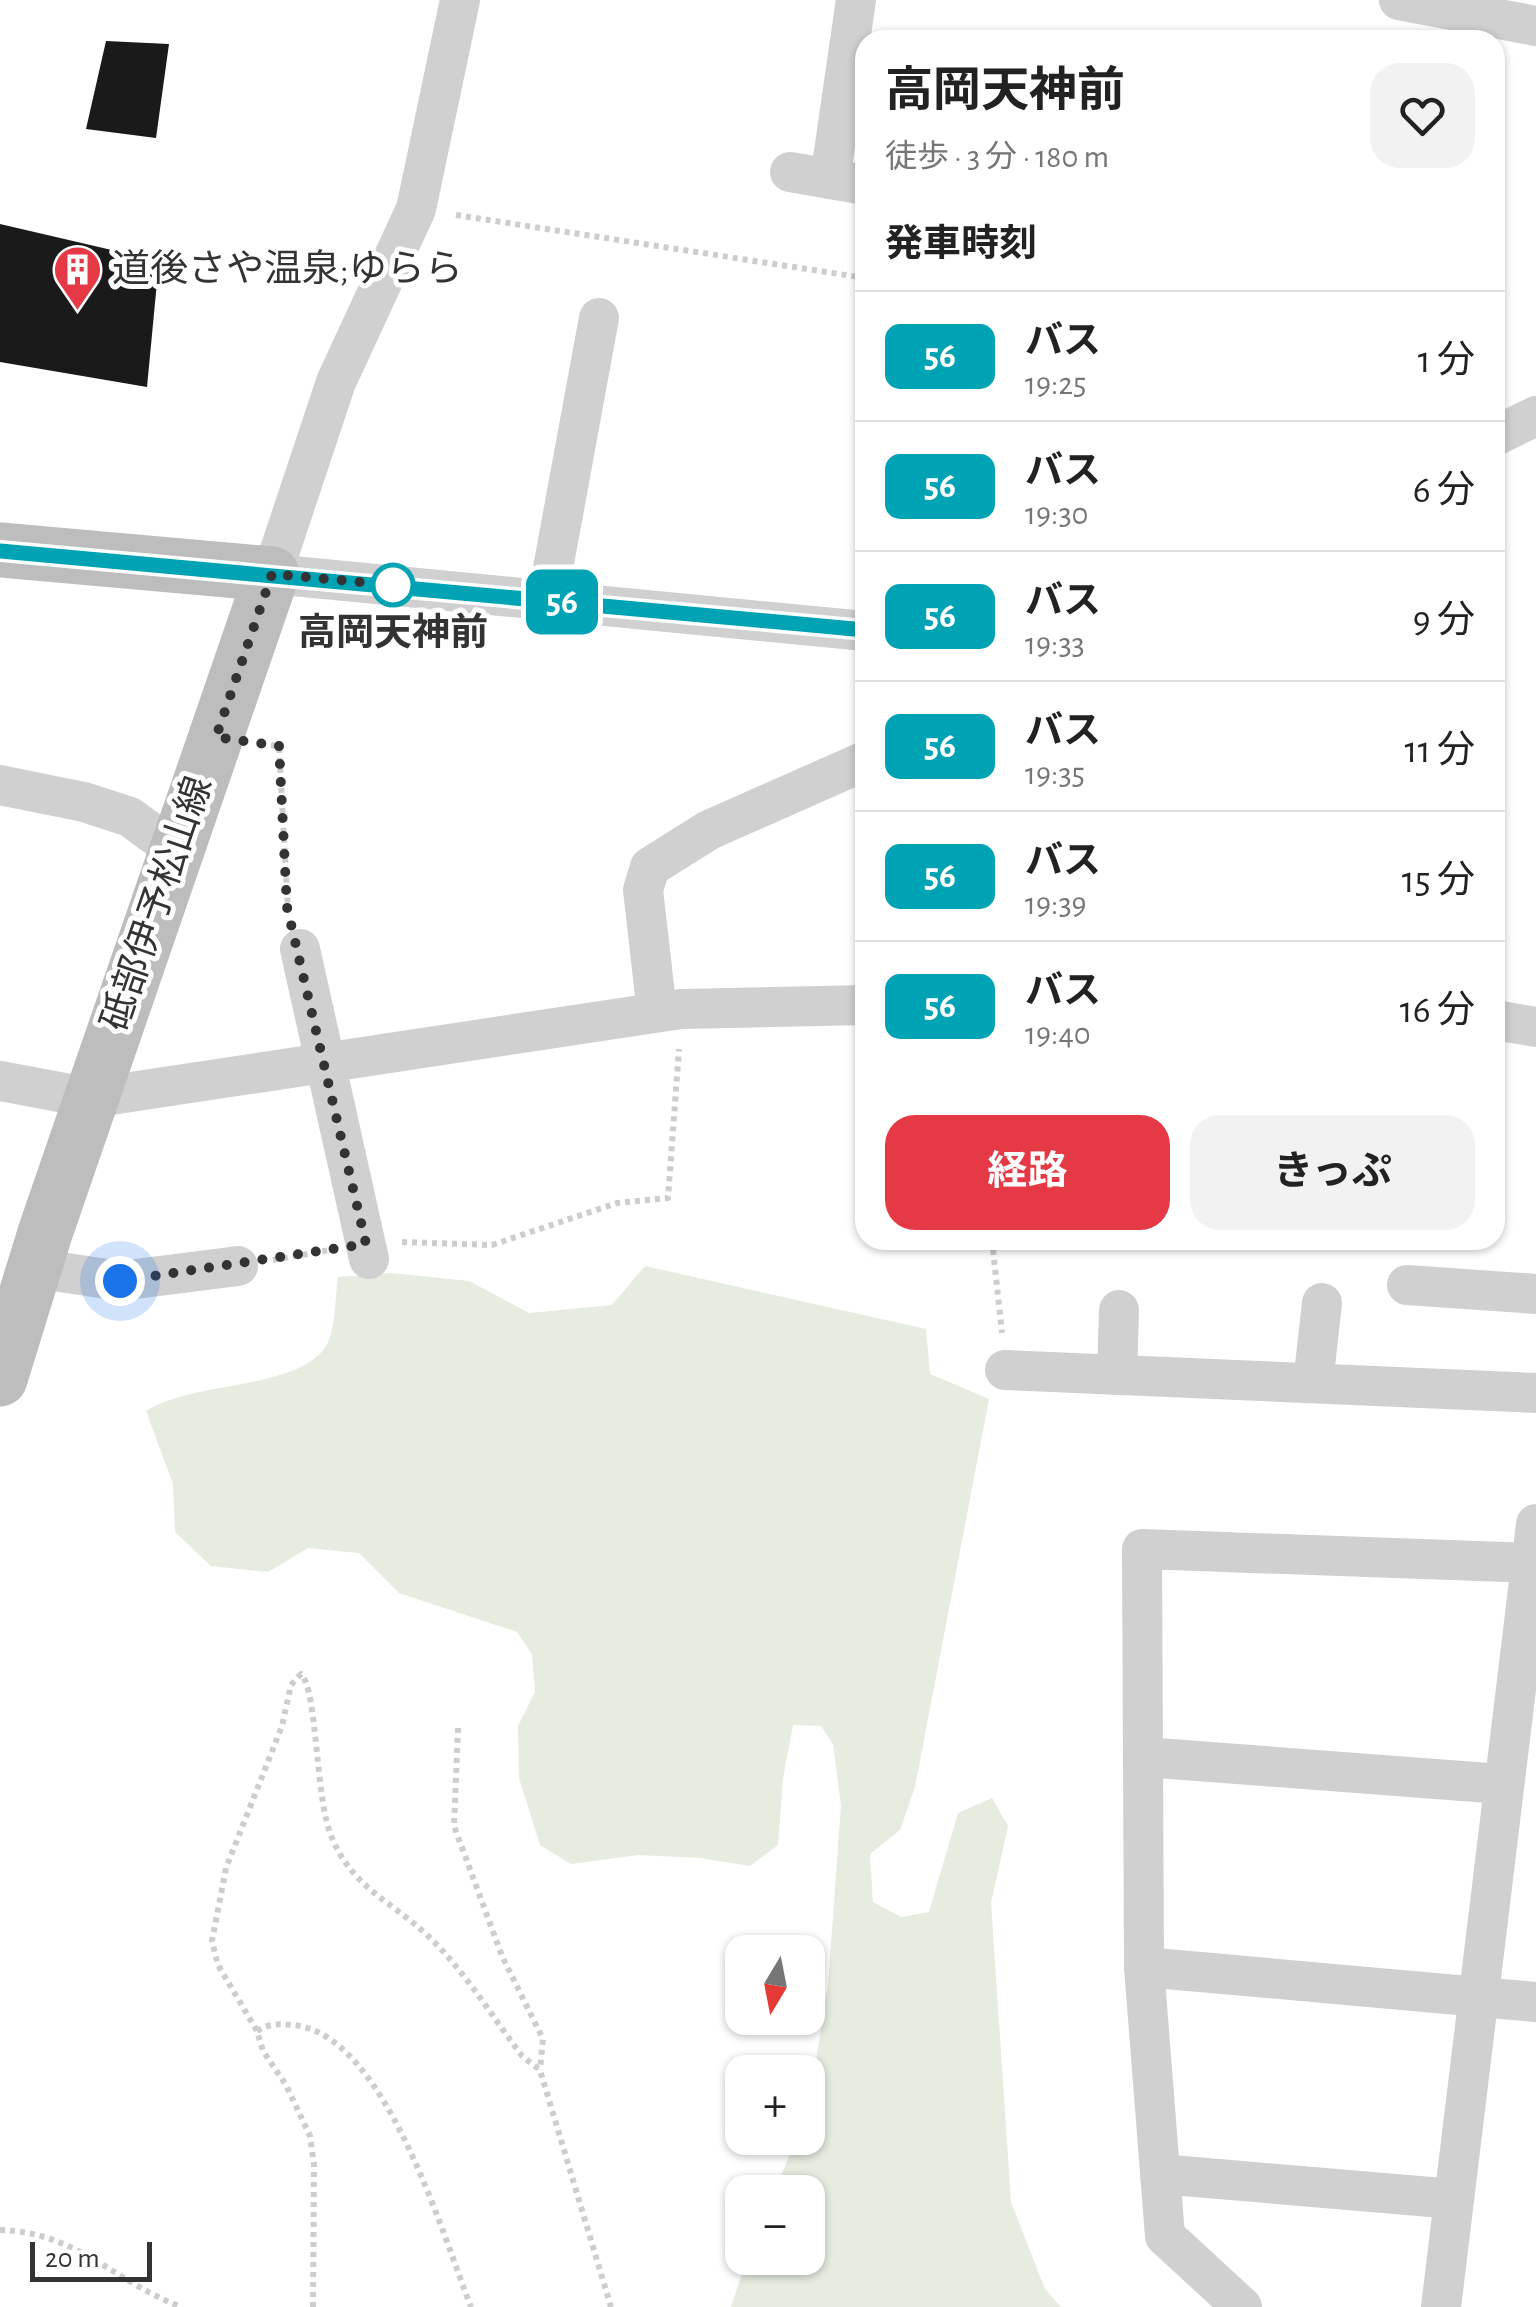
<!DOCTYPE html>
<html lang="ja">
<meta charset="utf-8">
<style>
:root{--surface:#fff;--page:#f2f2f2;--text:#222;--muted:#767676;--line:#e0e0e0;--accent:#e63946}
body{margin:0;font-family:"Alegreya Sans","Noto Sans JP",sans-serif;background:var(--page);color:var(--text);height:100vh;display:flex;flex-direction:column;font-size:38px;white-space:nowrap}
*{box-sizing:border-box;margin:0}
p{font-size:32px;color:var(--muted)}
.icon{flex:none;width:55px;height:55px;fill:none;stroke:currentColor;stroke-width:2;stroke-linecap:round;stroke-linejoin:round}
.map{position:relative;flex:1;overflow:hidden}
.panel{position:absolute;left:855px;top:30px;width:650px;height:1220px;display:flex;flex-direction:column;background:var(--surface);border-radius:30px;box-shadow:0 2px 8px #0004}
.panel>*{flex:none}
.badge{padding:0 20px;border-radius:15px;font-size:35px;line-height:65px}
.needle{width:65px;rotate:190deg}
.tools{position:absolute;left:725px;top:1935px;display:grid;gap:20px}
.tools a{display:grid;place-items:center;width:100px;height:100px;border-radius:20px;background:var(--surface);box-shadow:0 2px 8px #0004;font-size:50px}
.scale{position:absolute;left:30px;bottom:25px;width:122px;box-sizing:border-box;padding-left:10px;border:5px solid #333;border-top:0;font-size:28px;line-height:35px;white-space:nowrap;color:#333;-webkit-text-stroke:8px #fff;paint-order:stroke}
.you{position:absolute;width:50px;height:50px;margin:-25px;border:8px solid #fff;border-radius:50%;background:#1a73e8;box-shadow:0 0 0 15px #1a73e833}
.map>.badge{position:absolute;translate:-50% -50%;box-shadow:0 0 0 5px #fff}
h2{padding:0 30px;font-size:38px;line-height:90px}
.round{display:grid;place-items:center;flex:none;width:105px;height:105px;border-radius:30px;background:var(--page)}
.overview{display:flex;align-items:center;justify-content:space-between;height:170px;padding:0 30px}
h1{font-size:48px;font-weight:700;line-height:75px}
.button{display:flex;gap:20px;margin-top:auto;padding:20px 30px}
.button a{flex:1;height:115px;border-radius:30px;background:var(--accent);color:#fff;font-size:40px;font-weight:700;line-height:115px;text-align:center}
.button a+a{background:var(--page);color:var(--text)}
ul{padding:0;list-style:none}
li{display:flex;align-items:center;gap:30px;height:130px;padding:0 30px;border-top:2px solid var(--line)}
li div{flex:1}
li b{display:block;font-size:38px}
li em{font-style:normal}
li .badge{min-width:110px;font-weight:700;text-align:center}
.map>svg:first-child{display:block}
</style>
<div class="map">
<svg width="1536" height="2307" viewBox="0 0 1536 2307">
<rect width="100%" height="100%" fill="#fff"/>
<path fill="#e6ecdf" d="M645 1266 926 1329 930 1374 989 1399 915 1787 900 1830 870 1854 873 1902 901 1917 929 1912 958 1813 992 1798 1008 1826 991 1903 1011 2202 1045 2289 1061 2307H731L747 2258H808V2192H774L797 2138H808V2111L828 1985 841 1805 833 1744 821 1726 793 1725 783 1778 778 1845 750 1866 700 1858 638 1855 571 1864 540 1845 519 1778 518 1726 535 1692 532 1654 517 1632 399 1593 359 1553 308 1548 268 1572 211 1566 175 1532 173 1484 146 1411C193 1381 298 1390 326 1346 336 1331 335 1296 338 1277L392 1273 469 1281 529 1313 612 1305Z"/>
<g fill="#1a1a1a">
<path d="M106 41 169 44 156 138 86 129Z"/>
<path d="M0 224 159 261 147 387 0 362Z"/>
</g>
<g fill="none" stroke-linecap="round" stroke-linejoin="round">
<g stroke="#cdcdcd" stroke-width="6" stroke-dasharray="5 5" stroke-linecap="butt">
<path d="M456 215 865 278"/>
<path d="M261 744 279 746 288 911"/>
<path d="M992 1240 1002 1333"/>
<path d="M402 1242 492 1245 617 1203 668 1198 679 1049"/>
<path d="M273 1260 330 1250"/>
<path d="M458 1728 454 1826 502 1956 543 2039 540 2070"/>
<path d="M257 2031C269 2023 281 2024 294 2025 385 2035 441 2231 471 2307"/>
<path d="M0 2230C78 2232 115 2283 182 2307"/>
<path d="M313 2307 314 2165 310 2136 286 2085 263 2051 257 2031 218 1965 212 1941 226 1868 282 1726 291 1685 301 1674C318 1691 315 1800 332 1838 353 1888 391 1901 427 1935 464 1970 492 2016 522 2056L540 2070 611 2307"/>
</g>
<g stroke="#d0d0d0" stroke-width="40">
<path d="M460 0 416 209 336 382 272 574 865 631"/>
<path d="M1399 0 1536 26"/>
<path d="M790 172 865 185"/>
<path d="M830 179 856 0"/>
<path d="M1495 436 1536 416"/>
<path d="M547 601 599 318"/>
<path d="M0 785 84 802 130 817 176 851"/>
<path d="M300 949 369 1259"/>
<path d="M657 1012 643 890 650 867 709 830 865 761"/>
<path d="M1495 1020 1536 1027"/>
<path d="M0 1081 91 1098 681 1009 865 1005"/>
<path d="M34 1268 120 1281 238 1266"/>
<path d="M1407 1285 1536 1294"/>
<path d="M1005 1370 1536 1393"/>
<path d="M1117 1375 1119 1310"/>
<path d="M1313 1383 1322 1303"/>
<path d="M1144 1757 1502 1784"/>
<path d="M1144 1967 1536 2002"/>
<path d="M1160 2174 1454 2199"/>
<path d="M1242 2307 1165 2236 1144 1967 1142 1549 1531 1563"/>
<path d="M1441 2307 1536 1524"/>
</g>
<path stroke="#bdbdbd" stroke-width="55" d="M0 550 272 574 45 1233 0 1379"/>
</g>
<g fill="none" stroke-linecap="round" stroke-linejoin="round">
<defs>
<path id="line" d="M0 551 865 630"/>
</defs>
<use href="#line" stroke="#fff" stroke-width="22"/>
<use href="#line" stroke="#00a3b4" stroke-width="15"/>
<path stroke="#333" stroke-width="10" stroke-dasharray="0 18" d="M120 1281 366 1244 287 907 279 746 216 737 272 574 393 585"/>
</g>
<defs>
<symbol id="building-pin" viewBox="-11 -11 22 30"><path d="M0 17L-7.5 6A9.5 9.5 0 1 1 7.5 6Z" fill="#e63946" stroke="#fff"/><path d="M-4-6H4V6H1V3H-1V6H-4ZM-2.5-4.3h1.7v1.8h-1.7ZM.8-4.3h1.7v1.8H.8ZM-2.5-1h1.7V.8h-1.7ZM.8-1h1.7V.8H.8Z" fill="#fff"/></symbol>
</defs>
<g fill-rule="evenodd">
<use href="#building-pin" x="50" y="242" width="55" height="75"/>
</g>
<circle fill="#fff" stroke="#00a3b4" stroke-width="5" cx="393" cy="585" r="20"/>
<g text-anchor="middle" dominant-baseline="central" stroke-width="10" stroke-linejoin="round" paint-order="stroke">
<g font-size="38" fill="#333" stroke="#fff" text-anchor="start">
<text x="112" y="270">道後さや温泉;ゆらら</text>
</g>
<g font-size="38" font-weight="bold" fill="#333" stroke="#fff">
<text x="393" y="634">高岡天神前</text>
</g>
<g font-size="38" fill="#333" stroke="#fff">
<text transform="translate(158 904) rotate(-71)">砥部伊予松山線</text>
</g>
</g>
</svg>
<div class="tools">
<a><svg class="needle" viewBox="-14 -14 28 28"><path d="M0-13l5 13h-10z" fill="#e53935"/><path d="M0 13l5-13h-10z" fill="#767676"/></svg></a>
<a>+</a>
<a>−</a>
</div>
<div class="scale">20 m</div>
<div class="you" style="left:120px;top:1281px"></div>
<b class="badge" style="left:562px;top:602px;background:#00a3b4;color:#fff">56</b>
<section class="panel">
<div class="overview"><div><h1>高岡天神前</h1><p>徒歩 · 3 分 · 180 m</p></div><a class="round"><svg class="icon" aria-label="heart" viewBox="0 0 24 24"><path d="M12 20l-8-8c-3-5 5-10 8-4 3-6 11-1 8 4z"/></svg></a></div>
<h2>発車時刻</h2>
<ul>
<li><span class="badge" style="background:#00a3b4;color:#fff">56</span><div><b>バス</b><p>19:25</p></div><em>1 分</em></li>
<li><span class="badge" style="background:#00a3b4;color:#fff">56</span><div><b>バス</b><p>19:30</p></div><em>6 分</em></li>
<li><span class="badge" style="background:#00a3b4;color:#fff">56</span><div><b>バス</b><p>19:33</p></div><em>9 分</em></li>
<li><span class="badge" style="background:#00a3b4;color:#fff">56</span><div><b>バス</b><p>19:35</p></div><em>11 分</em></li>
<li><span class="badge" style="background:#00a3b4;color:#fff">56</span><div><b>バス</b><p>19:39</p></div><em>15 分</em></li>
<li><span class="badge" style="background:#00a3b4;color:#fff">56</span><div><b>バス</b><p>19:40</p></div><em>16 分</em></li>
</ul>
<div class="button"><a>経路</a><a>きっぷ</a></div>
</section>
</div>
